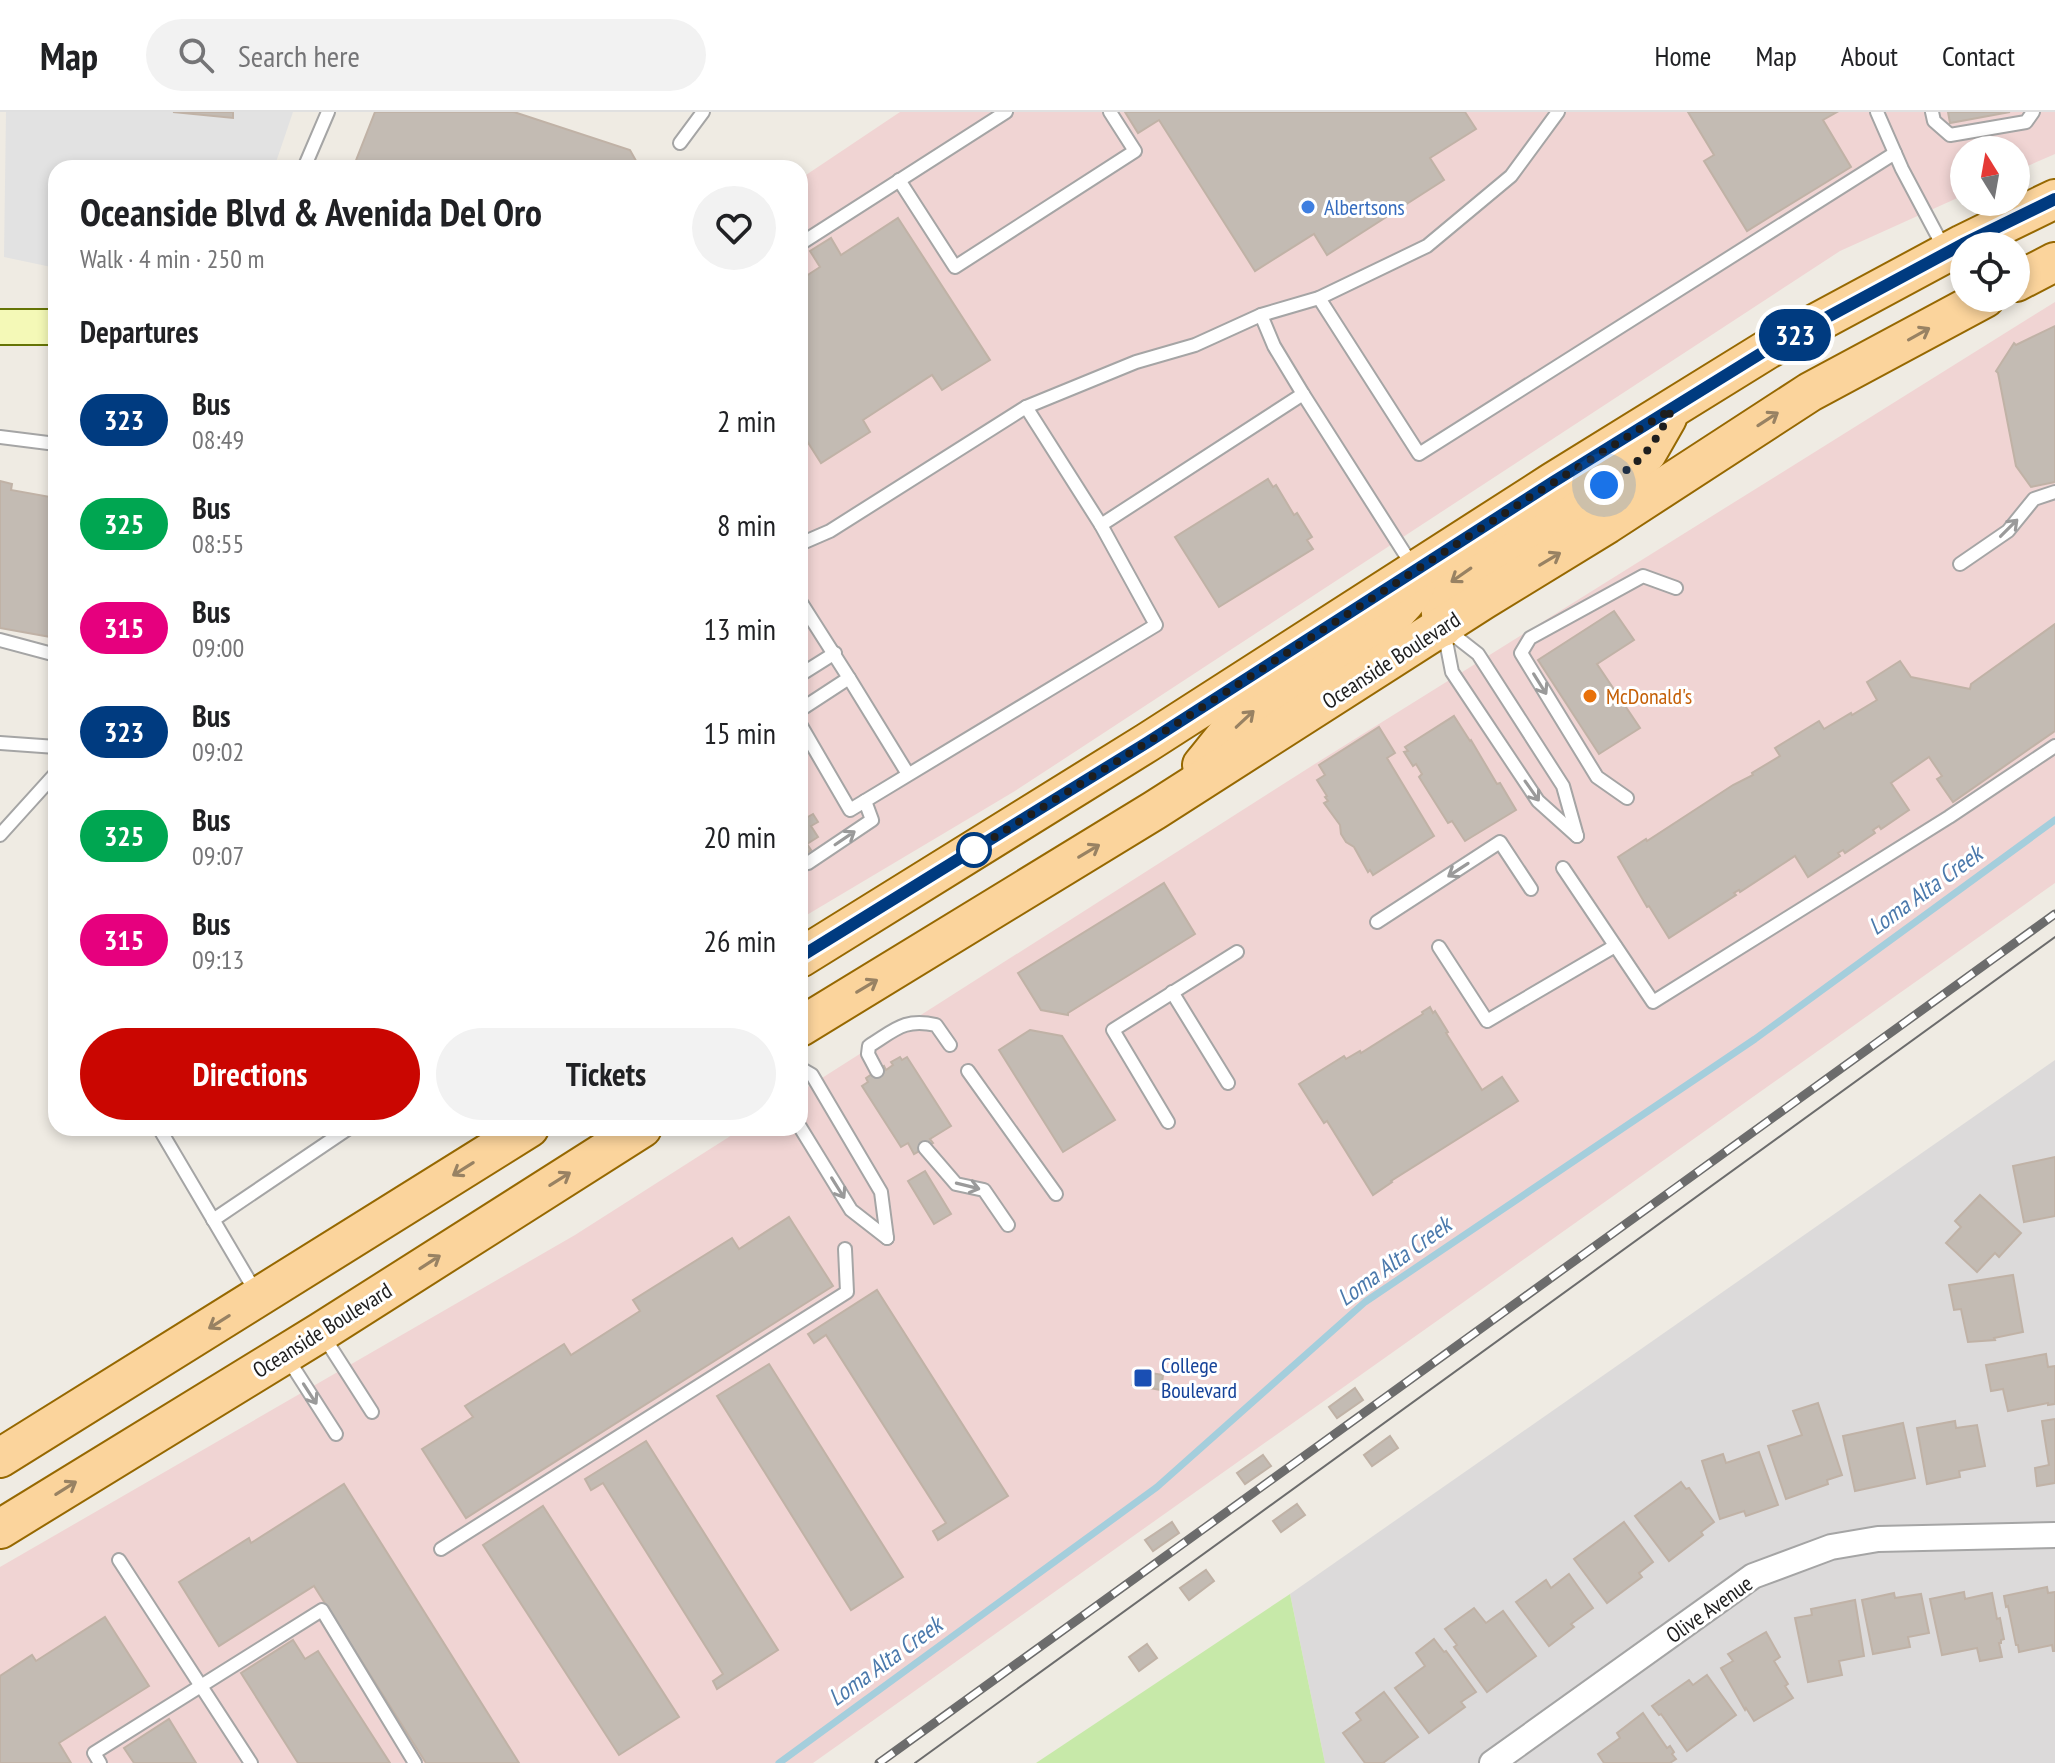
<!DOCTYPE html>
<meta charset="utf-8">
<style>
:root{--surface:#fff;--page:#f2f2f2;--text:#202124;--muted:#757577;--line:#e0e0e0;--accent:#ca0601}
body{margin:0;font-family:"PT Sans Narrow",sans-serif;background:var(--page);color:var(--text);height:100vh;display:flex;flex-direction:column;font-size:30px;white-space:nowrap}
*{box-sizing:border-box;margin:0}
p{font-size:26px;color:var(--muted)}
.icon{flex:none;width:44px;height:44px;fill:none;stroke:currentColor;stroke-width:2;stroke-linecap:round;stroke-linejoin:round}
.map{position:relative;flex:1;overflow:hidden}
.sheet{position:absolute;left:48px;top:48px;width:760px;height:976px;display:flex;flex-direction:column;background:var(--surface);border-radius:24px;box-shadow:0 4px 12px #0003}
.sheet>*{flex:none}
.badge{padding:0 16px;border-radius:26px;font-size:28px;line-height:52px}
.needle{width:52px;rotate:349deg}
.tools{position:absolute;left:1950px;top:24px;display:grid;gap:16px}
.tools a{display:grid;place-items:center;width:80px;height:80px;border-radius:50%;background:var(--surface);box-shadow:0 4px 12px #0003;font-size:40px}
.you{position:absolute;width:40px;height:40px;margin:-20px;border:6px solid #fff;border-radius:50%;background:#1a73e8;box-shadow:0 0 0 12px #1a73e833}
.map>.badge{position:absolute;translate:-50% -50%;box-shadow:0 0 0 4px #fff}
h2{padding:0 32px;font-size:30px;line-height:72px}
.round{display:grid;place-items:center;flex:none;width:84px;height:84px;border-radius:42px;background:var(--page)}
.overview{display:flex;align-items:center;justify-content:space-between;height:136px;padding:0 32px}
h1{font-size:38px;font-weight:600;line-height:60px}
.button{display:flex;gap:16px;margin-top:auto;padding:16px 32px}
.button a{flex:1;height:92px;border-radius:48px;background:var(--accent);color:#fff;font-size:32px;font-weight:600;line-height:92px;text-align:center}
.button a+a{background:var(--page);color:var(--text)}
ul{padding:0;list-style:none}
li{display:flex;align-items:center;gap:24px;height:104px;padding:0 32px}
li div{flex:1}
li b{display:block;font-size:30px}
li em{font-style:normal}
li .badge{min-width:88px;font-weight:700;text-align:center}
header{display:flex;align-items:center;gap:48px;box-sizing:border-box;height:112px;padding:0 40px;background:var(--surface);border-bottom:2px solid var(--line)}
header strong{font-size:38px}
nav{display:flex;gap:44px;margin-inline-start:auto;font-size:28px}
.search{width:560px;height:72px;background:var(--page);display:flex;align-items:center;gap:20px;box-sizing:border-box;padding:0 28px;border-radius:44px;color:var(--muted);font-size:30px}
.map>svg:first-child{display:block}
</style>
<header>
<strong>Map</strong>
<div class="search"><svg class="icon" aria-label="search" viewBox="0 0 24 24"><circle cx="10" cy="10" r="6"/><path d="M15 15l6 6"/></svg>Search here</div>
<nav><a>Home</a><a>Map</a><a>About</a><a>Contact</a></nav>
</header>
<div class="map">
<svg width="2055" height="1651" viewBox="0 0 2055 1651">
<rect width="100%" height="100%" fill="#efebe3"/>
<path fill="#dcdada" d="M2055 948V1651H1325L1290 1482Z"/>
<g fill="#f0d4d3">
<path d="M900 0H2055V42L2016 59V38H1964V83L1840 139 1015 679 800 807V67Z"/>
<path d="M2055 190V771L813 1651H0V1455L575 1123 743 1016H800V980L1318 650Z"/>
</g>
<path fill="#c7e9a9" d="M1290 1482 1325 1651H1036Z"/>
<path fill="#e2e2e2" d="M6 0H293L274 56H56V156L4 145Z"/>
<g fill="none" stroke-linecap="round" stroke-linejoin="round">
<path stroke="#a4cedc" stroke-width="7" d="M779 1651 1157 1375 1365 1190 1755 927 2055 708"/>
</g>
<g fill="#c3bbb3" stroke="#c0b2a6" stroke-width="2">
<path d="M173 0H233V6Z"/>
<path d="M375 0H514L630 38 640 56H353Z"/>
<path d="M1125 0H1465L1476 17 1430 46 1444 68 1327 143 1314 122 1255 159 1159 8 1138 21Z"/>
<path d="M1688 0H1837L1823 8 1851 55 1747 119 1704 49 1714 43Z"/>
<path d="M1948 0H2010L1950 11Z"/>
<path d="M898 106 990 248 942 278 932 263 863 308 870 320 821 351 800 318V168L820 155 810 139 831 126 841 143Z"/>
<path d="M2055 214V370L2031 375 2016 354 1998 261 1996 259 2014 231 2016 233Z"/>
<path d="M1268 367 1273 375 1276 373 1294 403 1297 401 1312 425 1307 428 1313 437 1219 495 1175 425Z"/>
<path d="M0 369 12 372 11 378 56 386V526L0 516Z"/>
<path d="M1614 499 1634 528 1597 552 1640 616 1599 642 1538 548Z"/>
<path d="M2055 512V619L1953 690 1937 667 1942 664 1929 645 1891 671 1909 698 1881 717 1879 714 1873 718 1875 721 1845 741 1843 738 1838 741 1840 744 1808 765 1795 744 1740 780 1739 778 1734 781 1736 783 1669 826 1649 794 1647 795 1618 745 1646 727 1647 729 1733 673 1753 663 1752 661 1780 644 1775 636 1819 609 1824 617 1851 601 1852 603 1877 588 1867 570 1900 549 1911 565 1970 577 1971 572Z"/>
<path d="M1454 604 1470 629 1471 628 1497 672 1500 671 1516 698 1465 729 1452 709 1448 711 1419 665 1422 662 1416 652 1413 654 1404 640 1408 639 1405 635Z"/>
<path d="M1379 615 1395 641 1387 646 1434 724 1373 763 1370 758 1368 760 1354 735 1346 730 1341 722 1340 713 1324 691 1328 689 1325 685 1327 684 1317 668 1325 663 1319 653Z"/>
<path d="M800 697 806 706 813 702 818 710 811 714 818 725 807 732 811 738 801 745Z"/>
<path d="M1164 771 1195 822 1068 901V903L1041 898 1018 861Z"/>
<path d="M1430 895 1433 901 1435 899 1448 920 1446 921 1482 978 1502 965 1518 989 1391 1069 1392 1070 1373 1083 1327 1009 1324 1011 1299 972 1344 944 1346 947 1360 939 1361 941 1423 902 1422 900Z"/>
<path d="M1030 918 1062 924 1115 1008 1063 1040 999 938Z"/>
<path d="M900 945 902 948 907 945 951 1014 930 1027 933 1031 914 1042 908 1031 901 1035 862 974 868 970 866 966 884 954 886 958 893 953 891 950Z"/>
<path d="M2055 1045V1104L2024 1110 2013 1054Z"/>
<path d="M925 1059 951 1102 934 1112 908 1069Z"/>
<path d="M1980 1083 2021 1121 1999 1145 1995 1141 1977 1160 1946 1131 1961 1115 1955 1109Z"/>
<path d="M789 1105 833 1174 466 1406 422 1337 473 1305 465 1294 564 1232 571 1243 640 1199 633 1188 732 1126 739 1137Z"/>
<path d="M2013 1163 2023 1220 1994 1226 1995 1228 1968 1230 1961 1197 1954 1198 1949 1173Z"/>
<path d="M877 1178 1008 1384 938 1428 933 1419 946 1411 826 1223 814 1231 808 1222Z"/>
<path d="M2046 1242 2048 1255 2055 1254V1292L2048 1293V1291L2008 1299 2003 1277 1991 1279 1986 1253Z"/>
<path d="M769 1252 903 1465 851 1498 717 1284Z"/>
<path d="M1134 1258 1163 1263 1161 1278 1132 1273Z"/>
<path d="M1355 1276 1363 1288 1337 1306 1329 1295Z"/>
<path d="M1818 1291 1842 1363 1827 1368 1828 1372 1786 1387 1768 1334 1802 1323 1793 1299Z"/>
<path d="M2055 1307V1371L2037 1374 2035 1356 2049 1353 2042 1309Z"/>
<path d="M1955 1309 1956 1316 1977 1313 1985 1354 1959 1359 1960 1365 1927 1372 1917 1316Z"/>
<path d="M1903 1311 1915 1366 1855 1379 1843 1324Z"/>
<path d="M1390 1324 1398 1336 1372 1354 1364 1343Z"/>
<path d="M646 1329 778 1538 717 1577 713 1569 723 1562 603 1371 591 1378 585 1367Z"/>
<path d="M1759 1340 1778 1393 1746 1404 1744 1399 1720 1407 1702 1349 1723 1342 1726 1351Z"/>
<path d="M1263 1343 1271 1354 1245 1372 1237 1361Z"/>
<path d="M1681 1370 1686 1377 1689 1376 1714 1410 1701 1420 1703 1423 1669 1449 1635 1404Z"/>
<path d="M344 1372 519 1651H426L314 1474 219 1534 179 1470 249 1426 251 1431Z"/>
<path d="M1297 1392 1305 1403 1281 1420 1273 1409Z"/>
<path d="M543 1394 679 1605 619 1643 483 1433Z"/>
<path d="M1172 1410 1179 1421 1153 1439 1145 1428Z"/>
<path d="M1624 1410 1653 1450 1639 1461 1642 1465 1607 1491 1574 1447Z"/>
<path d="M1206 1458 1214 1469 1189 1488 1180 1476Z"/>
<path d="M1569 1462 1593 1496 1571 1512 1574 1515 1549 1534 1516 1490 1546 1468 1551 1476Z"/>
<path d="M2047 1475 2048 1481 2055 1480V1539H2053L2052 1533 2019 1540 2018 1533H2016L2008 1494 2006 1495 2004 1484Z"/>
<path d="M1964 1480 1965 1487 1992 1481 1997 1507 2000 1506 2004 1527 2001 1528V1531H1999L2002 1545 1980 1549 1977 1536 1942 1543 1930 1487Z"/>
<path d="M1894 1481 1895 1486 1921 1482 1929 1521 1908 1525 1910 1535 1873 1542 1862 1488Z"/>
<path d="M1855 1488 1864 1544 1839 1549 1842 1563 1808 1570 1795 1506 1812 1503 1811 1497Z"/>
<path d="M1474 1496 1486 1511 1503 1499 1536 1544 1487 1580 1454 1535 1457 1533 1445 1517Z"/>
<path d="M105 1505 149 1574 59 1631 71 1651H0V1564L32 1543 36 1549Z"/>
<path d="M1766 1520 1780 1545 1774 1549 1788 1572 1785 1574 1793 1586 1754 1609 1746 1596 1745 1598 1721 1556 1733 1549 1728 1542Z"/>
<path d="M1434 1527 1444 1540 1446 1539 1476 1580 1461 1590 1465 1595 1429 1621 1395 1576 1425 1554 1416 1541Z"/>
<path d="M293 1528 305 1547 318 1539 390 1651H298L241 1561Z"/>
<path d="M1147 1532 1157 1546 1139 1559 1129 1545Z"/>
<path d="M1707 1563 1736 1603 1687 1639 1661 1602 1659 1603 1652 1594 1689 1568 1693 1573Z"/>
<path d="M1384 1580 1418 1625 1383 1651H1365L1343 1621 1361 1608 1356 1601Z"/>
<path d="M1643 1601 1667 1636 1670 1634 1674 1640 1672 1642 1676 1647 1670 1651H1604L1598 1642 1620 1626 1617 1621Z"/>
<path d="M169 1607 196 1651H134L124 1636Z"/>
</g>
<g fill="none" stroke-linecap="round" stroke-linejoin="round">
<defs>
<g id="lane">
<path d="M1877 0 1902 57 1945 138"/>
<path d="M1932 0 1934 9 1950 23 2026 10 2033 0"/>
<path d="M680 31 703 0"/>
<path d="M304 56 328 0"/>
<path d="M899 68 955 155 1135 39 1110 0"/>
<path d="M800 132 1006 0"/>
<path d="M1319 186 1419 342 1895 41"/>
<path d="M1261 203 1274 234 1303 282 1412 453"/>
<path d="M1026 295 1101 413"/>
<path d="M0 325 56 332"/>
<path d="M800 432 830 419 1026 295 1136 250 1195 233 1261 203 1319 186 1427 134 1511 64 1558 0"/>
<path d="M1960 452 2008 419 2034 387 2055 380"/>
<path d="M800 489 849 566 800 598"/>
<path d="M1446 517 1478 542 1563 674 1577 724"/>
<path d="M1444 519 1452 560 1538 689 1577 724"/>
<path d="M0 528 56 543"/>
<path d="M800 563 835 541"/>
<path d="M849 566 908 662"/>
<path d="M800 612 850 698 1156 513 1101 413 1303 282"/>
<path d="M0 631 56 635"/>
<path d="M1627 686 1597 665 1521 541 1530 526 1643 464 1676 476"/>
<path d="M0 723 56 661"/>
<path d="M800 753 808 751 872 708 865 689"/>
<path d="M1563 756 1653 890 1949 705 2055 634"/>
<path d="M1377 810 1500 730 1531 777"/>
<path d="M1439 835 1487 909 1615 834"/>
<path d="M1172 880 1228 971"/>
<path d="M800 956 812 963 881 1080 887 1126"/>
<path d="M877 959 868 942 869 934C895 918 904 906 936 913L950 933"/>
<path d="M968 959 1056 1082"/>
<path d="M1168 1010 1113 918 1237 840"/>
<path d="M800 1015 851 1098 887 1126"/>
<path d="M159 1016 257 1182"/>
<path d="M925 1036 956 1072 984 1078 1008 1113"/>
<path d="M213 1108 349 1016"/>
<path d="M324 1225 372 1300"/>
<path d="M286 1244 336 1322"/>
<path d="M441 1437 847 1180 845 1137"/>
<path d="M119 1448 251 1651"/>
<path d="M100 1651 94 1641 322 1498 415 1651"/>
</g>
<path id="street" d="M1492 1651 1753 1464 1831 1435 1878 1427 2055 1423"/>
<path id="secondary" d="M0 215H56"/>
<g id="primary">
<path d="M2016 170 2055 150"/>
<path d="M1443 515C1439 492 1438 482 1456 466L1630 357 1647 341 1667 306"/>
<path d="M1202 653C1216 637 1231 614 1248 602 1286 572 1405 514 1417 470"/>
<path d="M800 846 1148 630 1553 370 1768 237 1963 132 2055 87"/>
<path d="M800 915 1155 698 1483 488 1607 412 1810 280 1985 186"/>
<path d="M0 1346 529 1016"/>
<path d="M0 1417 321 1220 642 1016"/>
</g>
</defs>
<use href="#lane" stroke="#a5a5a5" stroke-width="16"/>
<use href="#street" stroke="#a5a5a5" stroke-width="28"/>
<use href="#secondary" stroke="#657405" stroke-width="38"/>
<use href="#primary" stroke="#966801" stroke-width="42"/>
<use href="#lane" stroke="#fff" stroke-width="12"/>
<use href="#street" stroke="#fff" stroke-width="24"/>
<use href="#secondary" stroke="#f4f9b7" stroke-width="34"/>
<use href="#primary" stroke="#fbd49c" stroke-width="38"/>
<path stroke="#6c6c6c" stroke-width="2" d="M915 1651 2055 825"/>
<defs>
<path id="rail" d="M879 1651 2055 802"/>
</defs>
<use href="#rail" stroke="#6c6c6c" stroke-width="9"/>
<use href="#rail" stroke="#fff" stroke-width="6" stroke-dasharray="18" stroke-linecap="butt"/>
</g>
<defs><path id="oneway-shaft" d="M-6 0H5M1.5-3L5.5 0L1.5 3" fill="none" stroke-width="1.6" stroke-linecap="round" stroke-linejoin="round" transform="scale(2)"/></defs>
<g stroke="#988263">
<use href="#oneway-shaft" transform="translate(1919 222) rotate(-29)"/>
<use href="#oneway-shaft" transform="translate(1768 307) rotate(-33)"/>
<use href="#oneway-shaft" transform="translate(1550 447) rotate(-31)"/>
<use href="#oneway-shaft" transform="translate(1461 463) rotate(145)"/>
<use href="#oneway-shaft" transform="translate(1245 607) rotate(-43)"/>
<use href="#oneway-shaft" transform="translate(1089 739) rotate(-31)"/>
<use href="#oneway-shaft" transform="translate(867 874) rotate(-31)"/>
<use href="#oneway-shaft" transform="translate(463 1057) rotate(148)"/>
<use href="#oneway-shaft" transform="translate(560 1067) rotate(-32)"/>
<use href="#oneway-shaft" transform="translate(430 1150) rotate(-33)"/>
<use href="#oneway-shaft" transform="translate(219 1210) rotate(148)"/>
<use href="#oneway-shaft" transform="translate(66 1376) rotate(-32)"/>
</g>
<g stroke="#9a9a9a">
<use href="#oneway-shaft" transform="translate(2009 416) rotate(-45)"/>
<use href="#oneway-shaft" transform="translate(1540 572) rotate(58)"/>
<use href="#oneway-shaft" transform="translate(1532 679) rotate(55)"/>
<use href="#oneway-shaft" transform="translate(845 726) rotate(-34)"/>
<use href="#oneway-shaft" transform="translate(1458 758) rotate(147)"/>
<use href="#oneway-shaft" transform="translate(968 1074) rotate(14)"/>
<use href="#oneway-shaft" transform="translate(838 1076) rotate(58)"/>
<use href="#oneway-shaft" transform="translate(310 1282) rotate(57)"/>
</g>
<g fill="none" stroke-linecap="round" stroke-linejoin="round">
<defs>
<path id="line" d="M800 845 1148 630 1553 370 1768 237 1963 132 2055 87"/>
</defs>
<use href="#line" stroke="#fff" stroke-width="18"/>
<use href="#line" stroke="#003b80" stroke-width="12"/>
<path stroke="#1e1e1e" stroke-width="8" stroke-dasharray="0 14.4" d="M974 738 972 739 1148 630 1530 385 1672 297C1653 336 1641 351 1604 373"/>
</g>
<circle fill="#3f7fe0" stroke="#fff" stroke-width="3" cx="1308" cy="95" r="8"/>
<circle fill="#e8710a" stroke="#fff" stroke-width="3" cx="1590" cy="584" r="8"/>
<circle fill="#fff" stroke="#003b80" stroke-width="4" cx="974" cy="738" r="16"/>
<rect fill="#1a4fb4" stroke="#fff" stroke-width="3" x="1133" y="1256" width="20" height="20" rx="4"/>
<g text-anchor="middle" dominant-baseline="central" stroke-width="6" stroke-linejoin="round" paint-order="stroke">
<g font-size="22" fill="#366cbe" stroke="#fff" text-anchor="start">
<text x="1324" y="95">Albertsons</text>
</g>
<g font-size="22" fill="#1e1e1e" stroke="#fff">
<text transform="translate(1391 548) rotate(-33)">Oceanside Boulevard</text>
<text transform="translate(322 1218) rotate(-32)">Oceanside Boulevard</text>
<text transform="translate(1709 1497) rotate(-35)">Olive Avenue</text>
</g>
<g font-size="22" fill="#c56008" stroke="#fff" text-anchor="start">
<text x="1606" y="584">McDonald's</text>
</g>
<g font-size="22" fill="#164399" stroke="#fff" text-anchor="start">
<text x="1161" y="1253">College<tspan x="1161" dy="25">Boulevard</tspan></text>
</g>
<g font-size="24" font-style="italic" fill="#4b79ac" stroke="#fff">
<text transform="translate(1925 778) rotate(-36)">Loma Alta Creek</text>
<text transform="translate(1394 1149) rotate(-36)">Loma Alta Creek</text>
<text transform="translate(885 1549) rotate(-36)">Loma Alta Creek</text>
</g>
</g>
</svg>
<div class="tools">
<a><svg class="needle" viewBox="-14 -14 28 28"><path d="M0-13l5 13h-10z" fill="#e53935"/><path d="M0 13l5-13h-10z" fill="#757577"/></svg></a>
<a><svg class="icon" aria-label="locate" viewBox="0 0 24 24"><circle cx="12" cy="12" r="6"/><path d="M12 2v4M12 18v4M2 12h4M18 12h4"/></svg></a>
</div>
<div class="you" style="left:1604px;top:373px"></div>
<b class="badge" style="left:1795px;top:223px;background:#003b80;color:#fff">323</b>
<section class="sheet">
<div class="overview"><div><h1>Oceanside Blvd &amp; Avenida Del Oro</h1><p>Walk · 4 min · 250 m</p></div><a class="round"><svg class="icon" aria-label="heart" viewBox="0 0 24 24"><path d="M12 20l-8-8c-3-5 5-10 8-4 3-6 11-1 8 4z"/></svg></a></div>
<h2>Departures</h2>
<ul>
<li><span class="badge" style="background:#003b80;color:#fff">323</span><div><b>Bus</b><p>08:49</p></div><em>2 min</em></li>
<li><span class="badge" style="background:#00a651;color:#fff">325</span><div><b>Bus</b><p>08:55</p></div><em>8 min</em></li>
<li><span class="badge" style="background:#e6007e;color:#fff">315</span><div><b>Bus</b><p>09:00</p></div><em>13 min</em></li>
<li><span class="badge" style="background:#003b80;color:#fff">323</span><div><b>Bus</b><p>09:02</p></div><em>15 min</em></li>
<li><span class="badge" style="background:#00a651;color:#fff">325</span><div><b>Bus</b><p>09:07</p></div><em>20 min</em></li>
<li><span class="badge" style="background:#e6007e;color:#fff">315</span><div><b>Bus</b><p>09:13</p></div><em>26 min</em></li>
</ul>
<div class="button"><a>Directions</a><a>Tickets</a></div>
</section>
</div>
